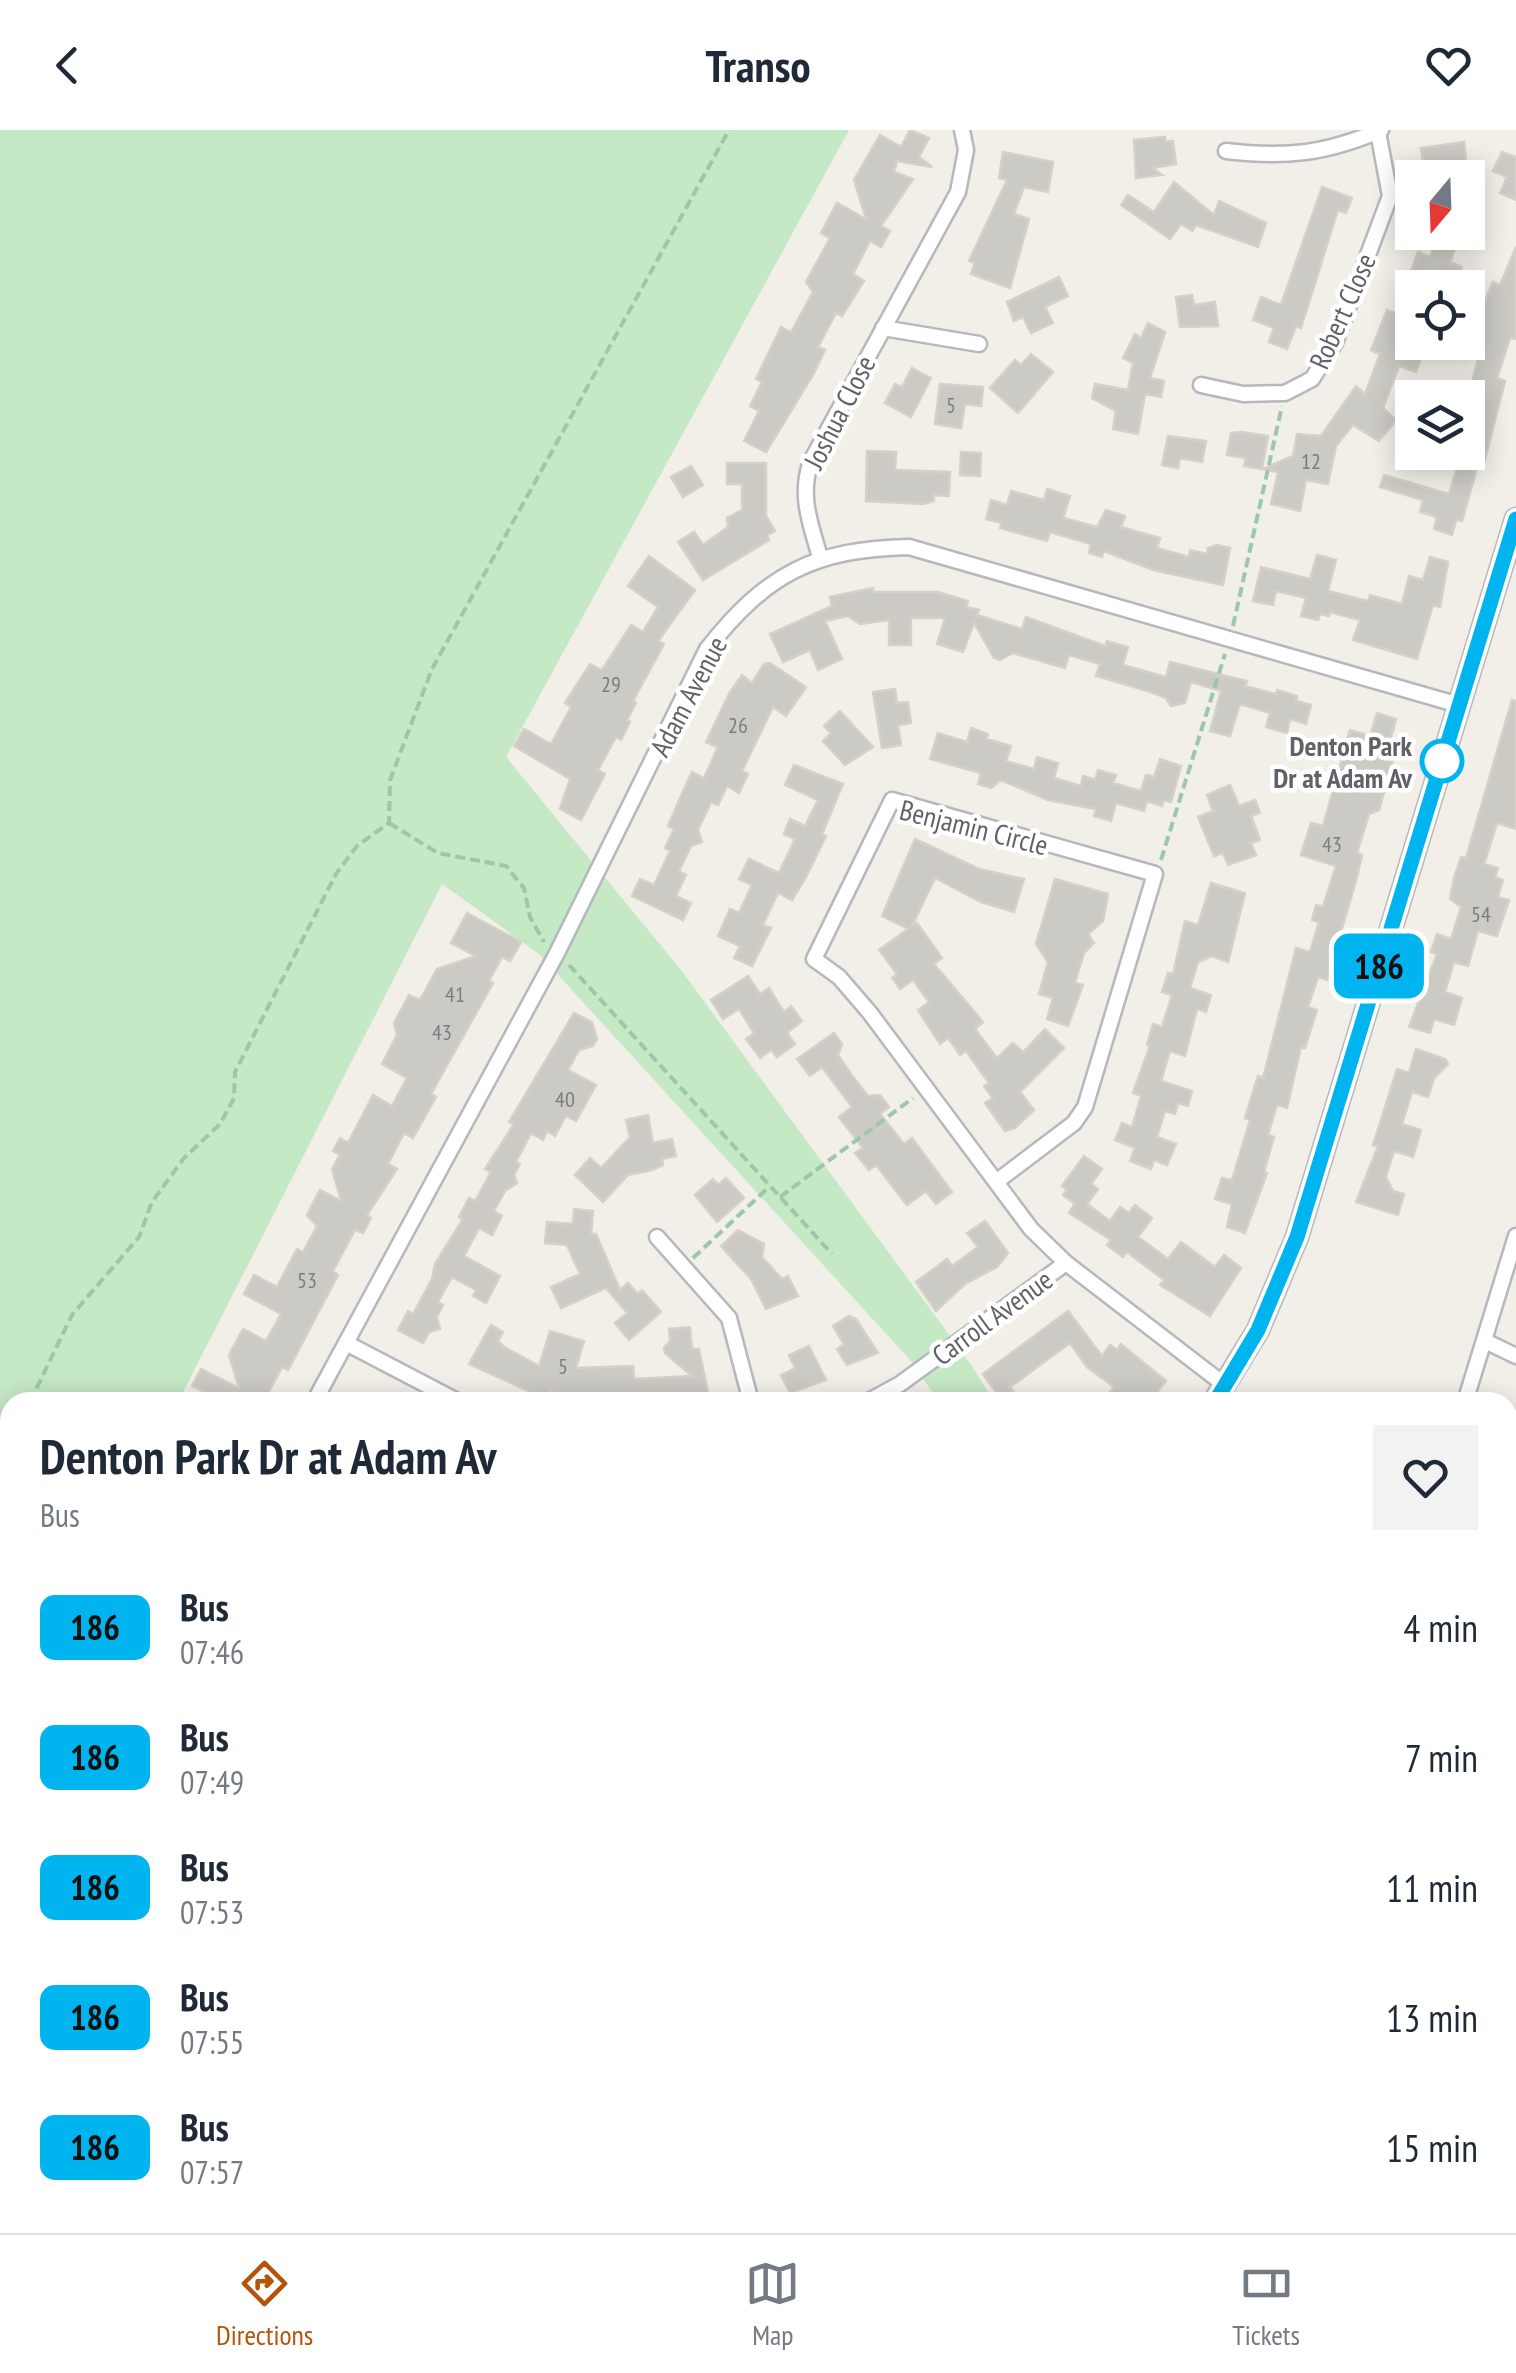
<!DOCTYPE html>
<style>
:root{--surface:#fff;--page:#f2f2f3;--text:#1f2937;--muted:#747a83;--line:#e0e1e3;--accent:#b45309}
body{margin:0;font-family:"PT Sans Narrow",sans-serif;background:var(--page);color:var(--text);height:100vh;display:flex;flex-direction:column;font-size:38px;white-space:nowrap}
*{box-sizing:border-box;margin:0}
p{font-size:32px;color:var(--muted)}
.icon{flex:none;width:55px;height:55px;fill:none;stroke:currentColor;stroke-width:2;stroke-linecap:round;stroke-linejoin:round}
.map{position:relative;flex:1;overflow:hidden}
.drawer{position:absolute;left:0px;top:1262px;width:1518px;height:842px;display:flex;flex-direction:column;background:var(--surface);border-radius:30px 30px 0 0;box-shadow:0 5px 25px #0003}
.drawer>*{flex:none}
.badge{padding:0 20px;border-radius:15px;font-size:35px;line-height:65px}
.needle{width:65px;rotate:199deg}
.fabs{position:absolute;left:1395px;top:30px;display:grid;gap:20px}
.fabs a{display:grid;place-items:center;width:90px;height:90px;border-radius:0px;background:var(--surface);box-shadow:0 5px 25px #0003;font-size:50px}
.map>.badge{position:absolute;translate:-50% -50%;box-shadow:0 0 0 5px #fff}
.round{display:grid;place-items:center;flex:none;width:105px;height:105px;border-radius:0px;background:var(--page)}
.head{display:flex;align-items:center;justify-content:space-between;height:170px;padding:0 40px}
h1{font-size:48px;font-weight:700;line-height:75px}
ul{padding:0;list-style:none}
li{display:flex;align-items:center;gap:30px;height:130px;padding:0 40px}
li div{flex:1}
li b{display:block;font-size:38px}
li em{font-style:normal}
li .badge{min-width:110px;font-weight:700;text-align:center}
header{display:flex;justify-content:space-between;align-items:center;height:130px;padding:0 40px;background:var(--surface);font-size:45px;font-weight:700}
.tabs{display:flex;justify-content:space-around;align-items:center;height:140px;border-top:2px solid var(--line);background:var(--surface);font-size:28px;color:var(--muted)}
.tabs a{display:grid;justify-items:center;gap:5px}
.tabs .on{color:var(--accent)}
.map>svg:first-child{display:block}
</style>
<header><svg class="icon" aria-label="back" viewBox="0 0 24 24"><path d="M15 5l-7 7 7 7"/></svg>Transo<svg class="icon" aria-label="heart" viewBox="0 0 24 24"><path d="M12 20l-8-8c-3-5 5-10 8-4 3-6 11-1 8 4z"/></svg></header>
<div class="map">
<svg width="1516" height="2103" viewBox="0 0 1516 2103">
<rect width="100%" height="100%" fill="#f1efe8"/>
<path fill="#c5e8c5" d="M0 0H849L506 627 681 840 972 1236 994 1272H939L911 1231 539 824 442 754 178 1272H10V1424L0 1425Z"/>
<g fill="#cccac5" stroke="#d6d1c6" stroke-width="2.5">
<path d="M910 0 929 8 919 27 932 37 897 31 894 42 913 49 881 96 890 101 881 117 870 111 853 144 864 151 842 186 836 183 818 217 825 220 813 245 766 322 744 311 759 281 750 276 762 252 756 249 781 197 791 202 813 162 806 152 830 108 821 103 837 73 866 89 854 50 880 5 901 17Z"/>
<path d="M1165 7V12L1173 11 1176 34 1152 38 1162 45 1136 48 1134 10Z"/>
<path d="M1464 12 1467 38 1425 44 1421 18Z"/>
<path d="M1003 22 1053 32 1048 62 1024 57 1014 84 1029 89 1010 158 971 144 975 133 969 131 1007 50 999 48Z"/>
<path d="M1502 22 1516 27V70L1500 63 1507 47 1493 41Z"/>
<path d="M1174 52 1214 85 1219 71 1266 93 1258 117 1196 95 1192 101 1181 94 1170 109 1121 75 1128 65 1154 82Z"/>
<path d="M1322 57 1352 68 1346 83 1338 80 1301 198 1296 196 1287 219 1269 212 1274 198 1253 190 1261 167 1281 175Z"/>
<path d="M1439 103 1458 111 1450 132 1462 137 1454 158H1412V212H1416L1414 219 1423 222 1416 242 1399 236 1383 278 1396 290 1379 311 1353 295 1336 316 1328 354 1306 350 1300 381 1271 374 1278 342 1263 339 1293 326 1297 304 1321 306 1356 256 1365 264 1380 224 1371 220 1387 180 1400 185 1417 143 1411 141 1418 122 1430 127Z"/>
<path d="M1516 117V209L1510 208 1497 248 1505 251 1484 333 1479 331 1462 391 1456 390 1452 405 1434 399 1437 387 1420 382 1423 370 1380 357 1384 345 1449 364 1462 322H1468V301L1481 261 1471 257 1484 202 1472 199 1478 176 1483 177 1493 152 1500 155Z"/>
<path d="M1059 147 1068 166 1045 177 1053 193 1031 203 1023 187 1014 191 1007 172Z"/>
<path d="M1192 165 1194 175 1215 172 1218 196 1180 197 1176 167Z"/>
<path d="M1148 193 1165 202 1150 248 1164 251 1161 267 1145 264 1138 304 1113 299 1116 281 1092 268 1095 254 1128 260 1133 233 1123 228 1135 204 1141 208Z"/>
<path d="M1031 224 1053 242 1018 283 990 258 1015 230 1021 235Z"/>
<path d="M912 238 931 248 911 287 885 273 895 254 902 257Z"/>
<path d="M940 254 983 257 981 276 965 274 961 298 935 294Z"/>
<path d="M1242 302 1268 306 1262 339 1244 336 1246 328 1227 325 1231 303Z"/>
<path d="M1168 306 1206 311 1202 332 1180 328 1178 338 1162 335Z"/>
<path d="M867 321 896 322 895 340 950 342 949 366 934 365V371L923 374 866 371Z"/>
<path d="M961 322 981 323 980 346 960 345Z"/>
<path d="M727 333H766V386L775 401 767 405 769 410 703 450 678 412 694 402 703 415 728 397 727 388 742 380V354H727Z"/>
<path d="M691 336 703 355 683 367 671 347Z"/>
<path d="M1047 359 1070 366 1063 388 1097 397 1106 380 1125 386 1121 397 1160 408 1157 418 1189 427 1190 420 1207 424 1208 418 1217 415 1230 418 1223 455 1153 440 1104 421 1102 427 1089 423 1091 414 1050 402 1047 411 1000 398 1002 393 986 389 991 370 1007 375 1011 361 1044 370Z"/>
<path d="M1317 425 1336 430 1328 461 1368 471 1370 465 1402 474 1409 446 1423 450 1430 427 1448 432 1440 477 1433 475 1417 529 1353 510 1360 490 1330 482 1329 486 1320 484 1318 490 1301 486 1306 468 1276 461 1273 475 1253 471 1261 437 1310 449Z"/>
<path d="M649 426 695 460 658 511 664 514 633 571 636 573 627 590 630 592 621 610 616 607 598 640 605 644 581 690 560 679 570 649 514 616 524 599 551 614 571 577 565 573 590 534 602 540 631 495 643 502 658 477 628 456Z"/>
<path d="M873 458V462H938L968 471 966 477 979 480 977 485 1022 499 1026 487 1105 516 1107 511 1128 517 1123 535 1166 547 1170 532 1247 551 1245 556 1276 564 1277 560 1297 566 1296 571 1311 575 1306 594 1290 589 1287 603 1266 597 1270 583 1240 574 1230 606 1210 601 1221 561 1191 552 1185 573 1171 576 1166 568 1151 562 1096 546 1100 534 1069 525 1065 538 1013 523 1000 530 994 528 974 493 963 522 937 514 945 488H911V515H889V490L860 494 848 486 825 491 842 529 818 540 810 520 783 532 770 504 832 476 830 467Z"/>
<path d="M770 533 806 557 786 586 773 577 742 641 748 644 739 663 727 656 718 675 711 672 698 700 702 712 691 716 679 741 686 745 676 766 691 773 683 790 632 766 640 749 654 755 670 721 665 718 674 699 668 696 684 659 692 642 704 648 718 617 706 612 729 564 742 545 752 553 764 534Z"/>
<path d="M895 559 897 573 908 572 911 593 898 595 901 615 882 618 873 562Z"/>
<path d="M1512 570 1516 571V699L1497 693 1484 734 1498 738 1495 747 1503 750 1498 767 1509 770 1497 806 1478 801 1468 836 1454 832 1445 862 1462 868 1454 895 1434 889 1430 903 1409 897 1437 824 1431 822 1437 804 1451 809 1461 777 1450 769 1454 748 1461 727 1466 728Z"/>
<path d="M840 581 873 617 845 635 823 611 831 603 824 596Z"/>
<path d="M1377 583 1396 589 1390 611 1395 612V622L1379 680 1369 684 1357 723 1362 725 1356 751 1327 850 1318 847 1308 877 1317 880 1305 918 1301 917 1287 978 1277 975 1268 1005 1274 1007 1264 1042 1267 1043 1245 1103 1227 1097 1232 1074 1215 1069 1222 1048 1232 1050 1250 990 1245 988 1258 946 1263 948 1296 818 1310 822 1319 792 1312 790 1316 775 1323 777 1336 736 1301 725 1311 693 1323 696 1350 600 1370 606Z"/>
<path d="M971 598 988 604 987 609 1011 616 1006 631 1034 639 1037 627 1058 633 1054 648 1081 656 1083 646 1095 650 1098 640 1116 645 1113 653 1141 661 1146 645 1154 647 1160 629 1181 636 1171 672 1164 670 1162 676 1147 671 1144 681 1116 673 1111 691 1094 686 1096 679 1048 670 1001 650 991 658 978 654 981 643 930 629 938 603 967 612Z"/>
<path d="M794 635 843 654 822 704 826 706 805 749 792 770 778 763 763 795 771 798 752 836 734 828 740 816 718 806 730 779 739 783 752 755 739 749 749 729 779 743 795 709 784 704 790 689 805 696 818 670 785 655Z"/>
<path d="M1230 655 1239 676 1255 670 1260 683 1251 686 1260 710 1251 713 1256 725 1228 735 1223 723 1214 726 1198 687 1213 681 1207 665Z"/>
<path d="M915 709 979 739 1024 749 1014 782 981 772 935 748 912 796 917 793 942 828 934 834 983 892 975 899 997 928 1013 913 1023 922 1045 899 1064 918 1020 962 1034 980 1015 998 1005 1001 985 973 993 968 984 956 989 953 966 921 960 925 948 908 940 914 918 880 929 872 913 850 900 859 892 848 897 844 879 820 908 799 882 786Z"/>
<path d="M1055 749 1108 764 1103 791 1088 804 1094 813 1084 823 1075 853 1083 855 1068 896 1047 889 1053 868 1039 864 1048 832 1036 814Z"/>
<path d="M1211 753 1245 763 1228 832 1212 826 1198 832 1190 858 1211 865 1206 882 1197 879 1185 926 1170 921 1161 951 1192 961 1188 976 1178 973 1175 984 1165 981 1157 1007 1176 1014 1167 1035 1154 1030 1151 1039 1130 1031 1135 1018 1115 1010 1122 993 1132 997 1141 966 1133 963 1150 916 1147 915 1153 894 1162 897 1172 865 1162 862 1168 843 1173 844 1185 791 1198 795Z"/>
<path d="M467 783 521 812 510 831 502 827 489 851 493 853 431 964 436 967 413 1008 404 1003 388 1034 397 1039 367 1085 371 1088 363 1103 355 1100 333 1141 338 1145 288 1240 282 1237 264 1271 268 1272H227L192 1256 201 1239 239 1258 229 1225 243 1199 266 1211 281 1184 244 1164 254 1145 277 1157 297 1119 303 1122 317 1096 307 1085 320 1060 341 1071 332 1039 340 1025 333 1021 340 1008 348 1013 373 965 392 976 407 948 382 934 397 905 394 893 409 865 420 870 437 839 476 826 451 813Z"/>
<path d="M748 846 760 864 769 858 784 882 791 876 802 891 787 903 795 914 777 927 771 920 760 928 746 909 754 903 739 879 723 889 711 870Z"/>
<path d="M574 883 592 892 597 909 593 916 579 920 568 940 596 955 576 991 566 986 555 1006 547 1001 543 1010 531 1003 516 1032 520 1034 514 1045 517 1053 505 1061 494 1081 502 1086 492 1105 479 1098 464 1126 500 1146 486 1173 473 1166 476 1160 452 1147 438 1172 443 1175 437 1187 440 1199 429 1202 423 1213 398 1200 408 1181 413 1184 432 1149 435 1134 463 1089 459 1087 469 1068 475 1071 491 1042 485 1039 514 994 509 992Z"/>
<path d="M834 903 842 914 838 925 851 944 868 966 880 965 889 977 880 984 904 1014 912 1008 952 1062 936 1074 926 1061 907 1075 876 1035 869 1040 855 1023 863 1018 839 987 852 977 822 937 810 946 797 929Z"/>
<path d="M1416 919 1445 929 1448 934 1434 948 1428 967 1412 962 1402 994 1421 1000 1413 1027 1394 1021 1386 1047 1393 1061 1404 1064 1398 1085 1356 1072 1378 1016 1373 1015 1397 939 1409 943Z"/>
<path d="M648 985 653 1013 672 1009 676 1026 662 1029 663 1035 652 1040 628 1045 603 1072 575 1045 590 1028 601 1038 630 1007 626 990Z"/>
<path d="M1084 1026 1102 1039 1091 1054 1098 1059 1087 1074 1110 1091 1120 1077 1129 1083 1135 1075 1152 1088 1138 1107 1168 1129 1181 1112 1215 1137 1224 1125 1241 1138 1210 1186 1160 1155 1164 1150 1127 1122 1123 1127 1107 1115 1111 1110 1069 1083 1075 1074 1063 1065 1067 1060 1062 1056Z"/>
<path d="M726 1048 744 1068 717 1092 695 1065 713 1049 718 1055Z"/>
<path d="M574 1079 593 1081 591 1104H596L620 1160 628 1153 638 1164 642 1160 661 1182 629 1210 615 1193 627 1183 606 1158 561 1178 551 1157 580 1144 567 1115 545 1113 547 1092 573 1094Z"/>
<path d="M985 1091 1008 1123 997 1137 965 1154 936 1181 916 1152 947 1129 952 1136 978 1117 967 1103Z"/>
<path d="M738 1100 764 1114 762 1127 782 1149 788 1146 798 1166 766 1179 751 1149 721 1116Z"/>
<path d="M1068 1181 1102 1226 1110 1215 1117 1220 1121 1214 1166 1251 1149 1272H1102L1114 1257 1087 1237 1070 1213 1010 1257 1013 1261 1001 1269 983 1244Z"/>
<path d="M849 1186 856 1189 878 1223 847 1235 837 1219 844 1214 833 1196Z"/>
<path d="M491 1195 503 1202 498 1211 504 1217 539 1236 550 1201 584 1211 576 1238 633 1236 634 1249 692 1246 665 1223 664 1218 670 1211 669 1199 690 1197 692 1219H699L708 1263H700V1272H580L550 1260 548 1268 531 1262 469 1234Z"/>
<path d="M809 1216 826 1250 790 1263 781 1245 795 1238 789 1225Z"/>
</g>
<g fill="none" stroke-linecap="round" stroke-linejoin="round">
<defs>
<g id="street">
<path d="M1226 21C1285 28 1325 24 1381 0"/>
<path d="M883 198 979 214"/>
<path d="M1201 255 1243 264 1285 263 1312 249 1335 213 1390 66 1378 2"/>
<path d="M820 427C810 393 799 365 811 331L958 62 966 20 962 0"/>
<path d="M996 1052 1074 993 1085 977 1155 744 892 670 814 829 839 847 870 883 1031 1099 1066 1133 1226 1256"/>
<path d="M657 1107 729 1188 751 1272"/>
<path d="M1485 1211 1516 1226"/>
<path d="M346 1213 459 1272"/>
<path d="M314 1272 557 823 707 519C766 444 814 419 909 417L1459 575"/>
<path d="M867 1272 900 1254 1066 1133"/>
<path d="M1465 1272 1516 1106"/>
<path d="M0 1854 10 1836"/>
<path d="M0 2055 10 2061"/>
<path d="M73 2095 88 2103"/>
<path d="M557 2095 572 2103"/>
<path d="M1260 2095 1267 2103"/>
<path d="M365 2103 377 2095"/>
<path d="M935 2103 940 2095"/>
<path d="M1224 2103 1232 2095"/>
</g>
<g id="secondary">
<path d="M1214 1272 1258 1200 1297 1107 1516 389"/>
<path d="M0 1454 10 1453"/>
</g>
</defs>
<use href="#street" stroke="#b5b8bc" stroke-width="19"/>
<use href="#secondary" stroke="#b6babf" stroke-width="25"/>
<g stroke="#9cc7a9" stroke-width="4" stroke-dasharray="10 5" stroke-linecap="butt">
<path d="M1233 496 1282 276"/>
<path d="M389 693 438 723 506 736 524 758 530 787 544 812"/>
<path d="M1161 730 1225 524"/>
<path d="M569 835 832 1124"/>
<path d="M780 1067 913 968"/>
<path d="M693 1128 770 1056"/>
<path d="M30 1272 72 1185 139 1107 152 1072 184 1028 220 994 234 968 235 942 336 744 357 716 389 693 390 650 432 539 729 0"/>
<path d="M10 1557V1574"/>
<path d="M0 1817 10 1798"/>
<path d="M37 2095 52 2103"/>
</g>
<use href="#street" stroke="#fff" stroke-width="14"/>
<use href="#secondary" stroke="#fff" stroke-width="20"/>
</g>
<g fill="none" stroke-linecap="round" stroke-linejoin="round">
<defs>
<path id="line" d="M1215 1272 1258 1200 1297 1107 1516 389"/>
</defs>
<use href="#line" stroke="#fff" stroke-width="22"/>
<use href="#line" stroke="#00b5ef" stroke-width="15"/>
</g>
<circle fill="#fff" stroke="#00b5ef" stroke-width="5" cx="1442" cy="631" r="20"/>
<g text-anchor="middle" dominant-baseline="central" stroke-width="9" stroke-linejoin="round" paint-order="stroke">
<g font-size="22" fill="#7a7d7f">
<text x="951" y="275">5</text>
<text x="1311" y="331">12</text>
<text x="611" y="554">29</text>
<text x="738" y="595">26</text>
<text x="1332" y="714">43</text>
<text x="1481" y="784">54</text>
<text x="455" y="864">41</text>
<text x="442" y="902">43</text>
<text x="565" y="969">40</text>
<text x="307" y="1150">53</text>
<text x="563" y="1236">5</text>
</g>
<g font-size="28" fill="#5f6368" stroke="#fff">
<text transform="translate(1342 181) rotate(-66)">Robert Close</text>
<text transform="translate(839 282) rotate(-63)">Joshua Close</text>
<text transform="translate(688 566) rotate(-62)">Adam Avenue</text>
<text transform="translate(974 697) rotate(14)">Benjamin Circle</text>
<text transform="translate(992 1187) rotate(-36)">Carroll Avenue</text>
</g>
<g font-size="28" font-weight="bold" fill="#5f6368" stroke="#fff" text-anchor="end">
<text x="1412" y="615">Denton Park<tspan x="1412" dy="32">Dr at Adam Av</tspan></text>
</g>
</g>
</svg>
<div class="fabs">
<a><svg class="needle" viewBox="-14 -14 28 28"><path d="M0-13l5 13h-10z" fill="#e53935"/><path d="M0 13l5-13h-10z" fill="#747a83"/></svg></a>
<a><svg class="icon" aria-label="locate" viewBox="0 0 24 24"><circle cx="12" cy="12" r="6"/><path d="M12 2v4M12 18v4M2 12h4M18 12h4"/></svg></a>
<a><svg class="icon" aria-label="layers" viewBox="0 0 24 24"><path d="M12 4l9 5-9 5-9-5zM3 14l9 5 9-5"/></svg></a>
</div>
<b class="badge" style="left:1379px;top:836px;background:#00b5ef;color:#111">186</b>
<section class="drawer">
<div class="head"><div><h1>Denton Park Dr at Adam Av</h1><p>Bus</p></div><a class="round"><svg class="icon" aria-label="heart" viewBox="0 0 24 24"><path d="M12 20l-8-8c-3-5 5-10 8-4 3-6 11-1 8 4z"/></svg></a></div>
<ul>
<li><span class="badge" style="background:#00b5ef;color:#111">186</span><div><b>Bus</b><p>07:46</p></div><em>4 min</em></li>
<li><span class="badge" style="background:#00b5ef;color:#111">186</span><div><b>Bus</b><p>07:49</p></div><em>7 min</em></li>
<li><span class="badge" style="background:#00b5ef;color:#111">186</span><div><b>Bus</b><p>07:53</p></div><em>11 min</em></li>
<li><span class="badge" style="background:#00b5ef;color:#111">186</span><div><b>Bus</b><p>07:55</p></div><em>13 min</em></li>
<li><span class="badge" style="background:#00b5ef;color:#111">186</span><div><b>Bus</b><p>07:57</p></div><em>15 min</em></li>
</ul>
</section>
</div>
<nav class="tabs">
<a class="on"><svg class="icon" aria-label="directions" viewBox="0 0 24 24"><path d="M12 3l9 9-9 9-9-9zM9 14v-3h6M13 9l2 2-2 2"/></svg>Directions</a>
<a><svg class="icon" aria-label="map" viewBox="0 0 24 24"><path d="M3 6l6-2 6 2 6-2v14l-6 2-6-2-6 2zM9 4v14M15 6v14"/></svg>Map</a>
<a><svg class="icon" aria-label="tickets" viewBox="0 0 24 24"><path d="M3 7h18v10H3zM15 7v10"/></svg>Tickets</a>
</nav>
